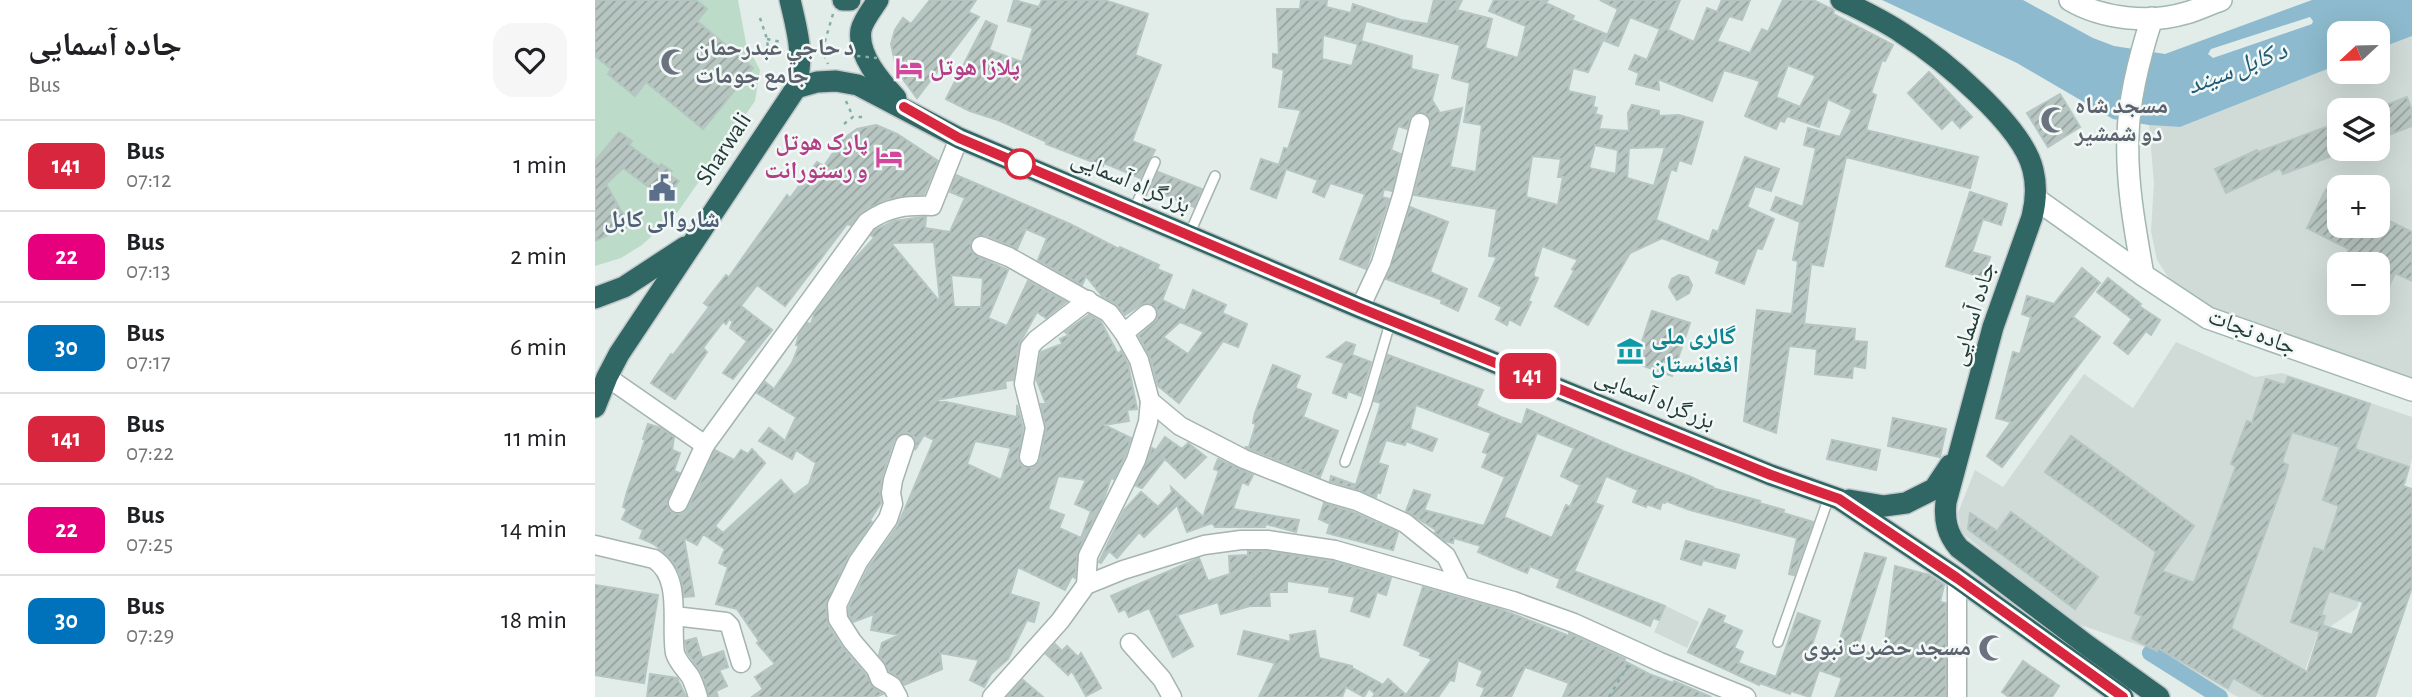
<!DOCTYPE html>
<meta charset="utf-8">
<style>
:root{--surface:#fff;--page:#f6f6f6;--text:#202124;--muted:#757577;--line:#e0e0e0}
body{margin:0;font-family:"Alegreya Sans","Noto Naskh Arabic",sans-serif;background:var(--page);color:var(--text);height:100vh;display:flex;flex-direction:column;font-size:26px;white-space:nowrap}
*{box-sizing:border-box;margin:0}
p{font-size:23px;color:var(--muted)}
.icon{flex:none;width:38px;height:38px;fill:none;stroke:currentColor;stroke-width:2;stroke-linecap:round;stroke-linejoin:round}
.map{position:relative;flex:1;overflow:hidden}
.details{display:flex;flex-direction:column;background:var(--surface);width:595px}
.details>*{flex:none}
.badge{padding:0 14px;border-radius:10px;font-size:24px;line-height:46px}
.needle{width:46px;rotate:248deg}
.controls{position:absolute;left:1732px;top:21px;display:grid;gap:14px}
.controls a{display:grid;place-items:center;width:63px;height:63px;border-radius:14px;background:var(--surface);box-shadow:0 7px 28px #0002;font-size:35px}
.map>.badge{position:absolute;translate:-50% -50%;box-shadow:0 0 0 4px #fff}
.round{display:grid;place-items:center;flex:none;width:74px;height:74px;border-radius:21px;background:var(--page)}
.headline{display:flex;align-items:center;justify-content:space-between;height:119px;padding:0 28px}
h1{font-size:33px;font-weight:700;line-height:52px}
ul{padding:0;list-style:none}
li{display:flex;align-items:center;gap:21px;height:91px;padding:0 28px;border-top:2px solid var(--line)}
li div{flex:1}
li b{display:block;font-size:26px}
li em{font-style:normal}
li .badge{min-width:77px;font-weight:700;text-align:center}
main{display:flex;flex:1;min-height:0}
.map>svg:first-child{display:block}
</style>
<main>
<section class="details">
<div class="headline"><div><h1>جاده آسمایی</h1><p>Bus</p></div><a class="round"><svg class="icon" aria-label="heart" viewBox="0 0 24 24"><path d="M12 20l-8-8c-3-5 5-10 8-4 3-6 11-1 8 4z"/></svg></a></div>
<ul>
<li><span class="badge" style="background:#d7263d;color:#fff">141</span><div><b>Bus</b><p>07:12</p></div><em>1 min</em></li>
<li><span class="badge" style="background:#e6007e;color:#fff">22</span><div><b>Bus</b><p>07:13</p></div><em>2 min</em></li>
<li><span class="badge" style="background:#0072bc;color:#fff">30</span><div><b>Bus</b><p>07:17</p></div><em>6 min</em></li>
<li><span class="badge" style="background:#d7263d;color:#fff">141</span><div><b>Bus</b><p>07:22</p></div><em>11 min</em></li>
<li><span class="badge" style="background:#e6007e;color:#fff">22</span><div><b>Bus</b><p>07:25</p></div><em>14 min</em></li>
<li><span class="badge" style="background:#0072bc;color:#fff">30</span><div><b>Bus</b><p>07:29</p></div><em>18 min</em></li>
</ul>
</section>
<div class="map">
<svg width="1817" height="697" viewBox="0 0 1817 697">
<defs>
<pattern id="building-hatch" width="6" height="6" patternUnits="userSpaceOnUse" patternTransform="scale(1.75)"><rect width="6" height="6" fill="#b8c6c2"/><path d="M-1 1l2-2M0 6l6-6M5 7l2-2" fill="none" stroke="#95a29f"/></pattern>
</defs>
<rect width="100%" height="100%" fill="#e2ece9"/>
<g fill="#d0dbd8" fill-rule="evenodd">
<path d="M1817 36V379L1621 309 1577 283 1562 260 1556 231 1559 183 1554 125 1585 127 1745 64V72H1783V49ZM1745 110H1783V149H1745ZM1745 187H1783V226H1745ZM1745 264H1783V303H1745Z"/>
<path d="M1581 342 1660 377 1687 373 1817 417V458L1811 484 1805 485 1762 608 1722 636 1708 676 1695 697H1643L1567 653 1471 620 1366 532 1363 513 1380 470 1408 487 1489 374 1538 408Z"/>
<path d="M1071 606 1104 622 1092 648 1059 632Z"/>
</g>
<path fill="#bcdcc9" d="M0 0H143L151 43 165 70 160 101 82 213 47 245 26 258 0 266Z"/>
<path fill="#8dbace" fill-rule="evenodd" d="M1287 0H1428L1498 38 1519 46 1570 54 1717 0H1817V36L1783 49V33H1745V64L1585 127 1554 125 1518 119 1422 63ZM1715 17 1718 21 1717 24 1618 58 1613 54 1616 49Z"/>
<g fill="none" stroke-linecap="round" stroke-linejoin="round">
<path stroke="#8dbace" stroke-width="16" d="M1555 653 1625 697"/>
</g>
<g fill="url(#building-hatch)" stroke="#b5c5c1" stroke-width="2" fill-rule="evenodd">
<path d="M0 0H101L112 9 102 21 158 68 108 129 51 82 40 96 13 74 16 69 0 56Z"/>
<path d="M335 0H381L373 12 384 17 322 98 302 71 296 44 300 30 308 18 316 24Z"/>
<path d="M419 0 444 7 447 0H509L553 14 540 55 566 65 537 141 560 150 545 178 509 163 508 166 451 144 452 142 403 120 375 111 351 99 391 21 402 26 394 50 427 62 438 28 413 21Z"/>
<path d="M706 0 732 1 731 7 756 13 758 4 806 20 833 24 839 0H867L862 10 897 19 890 48 923 58 931 26 894 11 899 0H953L951 3 979 16 977 20 1011 34 993 72 978 68 973 91 1000 97 998 107 1002 108 1000 114 1007 116 1004 129 1034 131 1033 113 1037 105 1064 111V116L1084 115 1108 122 1096 164 1084 160 1081 171 1076 169 1061 220 1114 242 1118 230 1123 232 1150 157 1184 169 1176 191 1160 186 1152 207 1179 219 1167 249 1162 248 1149 284 1121 273 1125 261 1067 238 1035 253 993 325 960 306 979 271 977 269 983 260 947 246 938 276 943 278 933 301 936 302 925 325 914 319 912 325 901 319 907 307 884 296 902 257 894 256 902 209 819 195 836 125 833 115 827 112 816 116 812 129 803 126 796 150 806 154 797 191 789 189 787 197 794 199 771 269 745 259 770 194 735 183 729 197 718 192 723 180 691 169 681 198 656 189 666 159 684 165 689 148 693 149 706 110 684 107 689 70 678 67V54L684 55 682 9H705ZM771 21 865 45 857 78 875 83 869 122 887 125 881 172 855 167 867 108 845 113 837 100 843 75 816 69 817 56 766 41ZM728 35 763 44 757 66 727 59ZM1000 145 1023 150 1021 174 994 168ZM1070 147 1059 186 1032 178 1034 148ZM937 156 966 159 963 177H968L963 205 931 197Z"/>
<path d="M1005 0H1085L1073 30 1099 42 1112 8 1122 12 1127 0H1155L1147 20 1134 16 1122 41 1155 53 1167 29 1173 32 1188 0H1218L1237 9 1239 11 1238 14 1298 45 1290 61 1287 60 1276 93 1281 95 1271 130 1383 157 1375 188 1251 157 1228 266 1216 264 1209 324 1260 329 1259 341 1272 342 1270 368 1258 366 1257 378 1220 374 1222 349 1194 346 1181 433 1149 421 1162 310 1197 314 1203 261 1198 260 1205 222 1176 210 1181 197 1208 207 1221 148 1209 145 1213 128 1245 137 1257 110 1233 99 1224 127 1192 116 1189 122 1185 120 1181 129 1150 116 1165 81 1129 70 1117 101 1063 79 1064 90 1041 84 1044 73 1034 69 1040 55 1052 60 1065 29 1035 17 1023 46 1010 41 1023 9ZM1193 65 1221 76 1205 107 1181 97Z"/>
<path d="M1334 72 1377 117 1365 128 1357 119 1347 129 1313 93Z"/>
<path d="M1465 94 1485 127 1453 147 1432 113Z"/>
<path d="M1812 97 1817 110V126L1783 139V108Z"/>
<path d="M1745 122V153L1688 174 1685 168 1631 193 1620 169 1662 150 1663 152Z"/>
<path d="M281 125 302 134 343 161 329 194 292 199 265 213 256 225 252 224 190 306 162 285 146 306 177 330 138 379 128 373 152 341 135 328 138 321 134 319 131 324 128 322 108 348 112 352 80 399 56 383 76 354 78 355 114 307 109 303 131 275 134 277 192 195 195 198 222 162 229 166 247 140 262 129Z"/>
<path d="M24 132 37 141 34 145 64 167 66 164 77 171 74 175 84 181 70 199 28 168 11 184 26 211 39 224 0 241V161Z"/>
<path d="M563 172 607 189 599 207 556 189Z"/>
<path d="M361 175 475 224 524 249 525 247 564 265 562 269 577 275 567 300 590 311 598 290 631 305 627 313 652 324 643 347 628 341 584 403 563 386 555 357 544 336 562 319 563 311 560 306 549 303 530 315 520 303 507 296 491 276 487 285 443 260 452 238 431 229 422 249 390 235 380 237 375 242 378 254 413 270 393 318 412 326 433 281 471 302 451 318 442 312 424 344 418 380 410 381 411 388 341 400 422 417V405L428 428 423 460 427 466 437 468 445 460 451 430 446 404H451L441 379 446 352 467 344 465 339 474 335 470 332 494 315 506 322 523 354 526 351 533 364 542 409 532 410 534 421 509 425 536 438 530 456 519 479 516 478 508 501 483 551 480 578 477 576 470 590 423 567 415 594 444 603 439 622 432 620 413 659 396 674 389 687 375 680 384 660 345 653 347 669 309 685 303 677 294 671 284 655 287 643 304 635 276 630 279 614 258 622 254 615V607L273 568 303 525 339 440 329 435 320 450 321 442 319 437 313 433H307L299 440 287 477 285 492 286 503 275 520 277 522 253 557 231 606 233 625 247 647 271 675 279 688 288 694 280 697H157L168 689 160 677 180 664 162 643 164 641 142 609 121 604 133 567 124 563 130 549 108 534 102 545 89 538 99 596 89 597 85 574 76 559 59 544 45 538 48 530 27 519 32 509 28 507 32 492 50 440 48 439 53 424 66 428 79 437 77 450 85 453 79 471 85 473 72 503 74 510 79 514H85L93 508 120 450 139 460 146 450 153 454 157 449 170 463 120 526 128 533 186 480 199 495 214 484 221 463 201 450 197 459 164 441 174 428 190 441 201 417 162 393 170 382 179 389 197 363 204 346 201 345 204 335 212 323 216 324 219 314 258 261 279 238 276 235 280 230 299 221 328 217H331L330 228 355 232 370 198 355 192ZM339 242 345 302 296 243ZM356 275 388 278 386 307H359ZM585 322 609 332 593 354 568 337ZM380 441 416 448 406 480 372 464ZM463 476 491 480 480 504 496 511 486 538 464 528 469 515 453 509Z"/>
<path d="M1731 189 1745 196V226H1783V215L1817 232V281L1800 273 1793 288 1783 284V264H1747L1754 249 1712 228Z"/>
<path d="M1375 192 1412 204 1406 225 1388 219 1377 252 1395 257 1389 278 1351 266Z"/>
<path d="M815 207 853 222 835 272 872 289 863 311 846 303 847 300 791 279Z"/>
<path d="M1487 268 1505 283 1478 317 1505 337 1407 467 1392 456 1416 422 1401 418 1418 352 1425 354 1436 317 1427 314 1432 296 1459 304Z"/>
<path d="M1084 275 1093 277 1097 285 1094 293 1082 300 1074 287 1077 279Z"/>
<path d="M1513 278 1546 304 1544 306 1565 320 1556 335 1551 331 1533 354 1519 343 1537 319 1502 292Z"/>
<path d="M1057 311 1095 323 1077 376 1040 363Z"/>
<path d="M751 342 760 345 757 355 776 362 766 396 753 391 751 398 738 393 749 363 732 357Z"/>
<path d="M793 355 888 390 881 406 906 417 927 425 932 409 1028 451 1096 477 1118 487 1117 488 1165 501 1164 503 1189 510 1188 513 1218 522 1199 575 1194 574 1202 538 1095 510 1071 501 1070 503 1067 502 1065 509 1052 504 1051 507 1038 502 1043 490 1011 476 1000 503 1008 506 979 571 1070 606 1064 620 1058 618 1055 626 962 587 965 579 935 566 932 573 883 552 886 546 859 538 858 543 850 541 840 533 841 530 811 511 819 490 835 495 829 510 889 526 910 477 887 467 893 454 888 452 896 433 821 405 815 429 842 439 837 451 811 441 810 445 791 440 783 463 793 466 785 493 782 492 781 497 735 481 736 476 761 485 786 403 779 401ZM942 433 979 448 966 476 985 485 975 507 971 505 957 538 909 517Z"/>
<path d="M678 365 705 376 700 388 716 394 708 417 743 431 725 477 650 447H654L661 424 658 423 660 413Z"/>
<path d="M1693 377 1775 404 1760 449 1814 467 1808 486 1817 489V587L1780 697H1671L1638 678 1633 688 1563 648 1562 651 1537 638 1547 616 1540 613 1561 552 1450 472 1476 436 1599 526 1567 571 1599 583 1641 466 1636 464 1652 421 1657 423 1671 379 1690 385ZM1697 432 1745 447 1728 500 1744 506 1729 551 1719 548 1696 622 1725 632 1730 616 1726 615 1734 591 1768 602 1757 635 1727 625 1712 672 1636 628 1690 477 1693 465 1687 462Z"/>
<path d="M1298 418 1351 429 1345 457 1293 446Z"/>
<path d="M570 437 587 449 593 443 611 457 590 478 570 459 547 488 541 486 557 448 561 450Z"/>
<path d="M1237 440 1285 450 1281 470 1232 459Z"/>
<path d="M623 459 658 475 653 485 647 482 638 509 704 520 701 532 671 524 670 527H620L617 523 592 532 582 505 549 537 544 532 522 558 514 551 506 563 504 562 529 510 546 492 563 507 577 492 576 487 608 517 624 471 619 469Z"/>
<path d="M729 503 758 512 803 532 798 550 732 533 735 524 724 519Z"/>
<path d="M1416 512 1503 577 1480 609 1373 529 1375 513 1402 531Z"/>
<path d="M1091 541 1144 555 1140 568 1108 560 1106 565 1086 559Z"/>
<path d="M653 551H672L738 561 796 578 791 595 782 592 774 617 756 611 760 597 734 592 735 587 692 581V592H674L675 606H655L626 614 623 602 582 615 598 646 578 657 554 608 534 617 530 609 524 612 516 596 604 558 613 581 635 574 634 556 653 555Z"/>
<path d="M1270 553 1291 558 1262 649 1288 657 1300 566 1334 575 1349 585 1345 602 1351 603V697H1240L1247 678 1224 670 1215 697 1196 691 1195 694 1165 683 1164 685 1093 652 1114 609 1130 616 1127 622 1147 631 1139 648 1148 652 1143 663 1181 677 1203 613 1225 621 1217 645 1241 653Z"/>
<path d="M0 585 63 595 49 683 0 675Z"/>
<path d="M828 587 905 609 974 636V633L1030 659 1029 661 1054 674 1078 683 1079 681 1116 697H968L974 683 930 667 916 697H886L890 688 882 685 888 671 863 660 859 681 855 680 843 697H778L780 694 774 688 769 697 751 687 747 697H664L680 663 643 654 649 631 696 642 695 635 720 631 724 658 757 666V668L788 685 793 679 811 695 837 659 825 655 826 652 809 645Z"/>
<path d="M101 638 107 658 128 651 133 667 124 670 132 686 121 691 123 697H114L107 674 92 652 90 641Z"/>
<path d="M460 644 467 651 472 646 483 657 486 653 506 688 491 696 477 671 473 675 451 654Z"/>
<path d="M1428 661 1464 686 1457 697H1414L1407 692Z"/>
<path d="M55 674 82 678 91 697H52Z"/>
<path d="M428 680 448 697H412Z"/>
</g>
<g fill="none" stroke-linecap="round" stroke-linejoin="round">
<defs>
<g id="lane">
<path d="M538 212 560 162"/>
<path d="M594 235 620 176"/>
<path d="M750 462 771 405 796 320"/>
<path d="M1183 642 1234 497"/>
</g>
<g id="street">
<path d="M386 246 414 257 514 313 529 333 544 360 555 401 585 426 649 459 734 493 762 501 810 523 851 556 865 584"/>
<path d="M765 308 786 263 807 196 825 123"/>
<path d="M529 333 552 314"/>
<path d="M12 377 110 445"/>
<path d="M434 457 440 428 429 384 435 347 441 340 493 300"/>
<path d="M83 503 110 445 272 222C293 207 312 205 337 206L364 138"/>
<path d="M0 545 59 559C88 578 75 624 80 653 82 661 90 669 95 676 99 683 101 690 103 697"/>
<path d="M1362 578V697"/>
<path d="M491 585 493 556 541 460 553 422 555 401"/>
<path d="M79 616 131 622 135 626 146 663"/>
<path d="M535 643 567 679 577 697"/>
<path d="M303 697 297 686 285 679 281 669 257 641 243 619 242 605 263 562 293 519 298 504 296 493 298 480 310 444"/>
<path d="M397 697 465 621 491 585 528 570 609 545 646 540H673L740 550 918 601 979 623 1065 662 1151 697"/>
</g>
<g id="secondary">
<path d="M1475 0C1507 19 1555 24 1591 13 1603 10 1614 4 1626 0"/>
<path d="M1441 199 1548 275 1613 318 1817 390"/>
<path d="M1548 275C1540 229 1531 182 1533 135 1534 97 1545 55 1557 18"/>
</g>
<g id="highway">
<path d="M248 0H255"/>
<path d="M283 0C278 8 268 20 266 30 262 55 286 82 301 98"/>
<path d="M1246 0C1266 10 1288 20 1307 33 1345 57 1428 125 1438 170 1442 186 1441 201 1437 217L1398 327 1351 502C1349 520 1352 534 1364 548L1493 646 1564 697"/>
<path d="M201 88 222 82 241 81 263 85 364 138 765 308 1176 475 1244 499 1362 578 1528 697"/>
<path d="M0 298 29 287 90 247"/>
<path d="M0 407 12 377 24 354 201 88C209 54 203 34 195 0"/>
<path d="M1254 500 1289 506 1311 503 1339 489 1355 465"/>
</g>
</defs>
<use href="#lane" stroke="#a5b4b1" stroke-width="12"/>
<use href="#street" stroke="#a5b4b1" stroke-width="21"/>
<use href="#secondary" stroke="#a1b7b2" stroke-width="24"/>
<use href="#highway" stroke="#c1c8c8" stroke-width="24"/>
<g stroke="#84aea7" stroke-width="2.5" stroke-dasharray="3.5 5" stroke-linecap="butt">
<path d="M238 14 227 51 251 54"/>
<path d="M165 18 172 39 174 61"/>
<path d="M172 39 186 42"/>
<path d="M223 50 227 51 233 64"/>
<path d="M251 101 258 117"/>
<path d="M249 124 258 117H270"/>
<path d="M1014 697 1033 665"/>
</g>
<use href="#lane" stroke="#fff" stroke-width="9"/>
<use href="#street" stroke="#fff" stroke-width="18"/>
<use href="#secondary" stroke="#fff" stroke-width="21"/>
<use href="#highway" stroke="#306663" stroke-width="21"/>
<path stroke="#84aea7" stroke-width="2.5" stroke-dasharray="3.5 5" stroke-linecap="butt" d="M262 56 282 58"/>
</g>
<g fill="none" stroke-linecap="round" stroke-linejoin="round">
<defs>
<path id="line" d="M309 107 364 138 765 308 1176 475 1244 499 1362 578 1528 697"/>
</defs>
<use href="#line" stroke="#fff" stroke-width="16"/>
<use href="#line" stroke="#d7263d" stroke-width="10"/>
</g>
<defs>
<symbol id="mosque-bare" viewBox="-9 -9 18 18"><path d="M3.5-4.9A6 6 0 1 0 3.5 4.9A5 5 0 1 1 3.5-4.9Z" fill="#6b7280" stroke="#f2f8f6" stroke-width="2.5" paint-order="stroke"/></symbol>
<symbol id="hotel-bare" viewBox="-9 -9 18 18"><path d="M-6-4.5h1.5V1H6V5H4.5V3h-9V5H-6ZM-4 0a1.8 1.8 0 1 1 3.6 0ZM.5 0V-2.5h3Q6-2.5 6 0Z" fill="#d1479c" stroke="#f2f8f6" stroke-width="2.5" paint-order="stroke"/></symbol>
<symbol id="civic-bare" viewBox="-9 -9 18 18"><path d="M-.6-6.5H3V-4.5H.6V-3L4-1V1h2V6H-6V1h2V-1L-.6-3ZM-1.2 2.5V6h2.4V2.5Z" fill="#5c6f8a" stroke="#f2f8f6" stroke-width="2.5" paint-order="stroke"/></symbol>
<symbol id="museum-bare" viewBox="-9 -9 18 18"><path d="M0-6L6-3V-2H-6V-3ZM-5-1h2V3h-2ZM-1-1h2V3h-2ZM3-1h2V3H3ZM-6 4H6V6H-6Z" fill="#0f9aa8" stroke="#f2f8f6" stroke-width="2.5" paint-order="stroke"/></symbol>
</defs>
<g fill-rule="evenodd">
<use href="#mosque-bare" x="60" y="43" width="38" height="38"/>
<use href="#hotel-bare" x="295" y="49" width="38" height="38"/>
<use href="#mosque-bare" x="1440" y="101" width="38" height="38"/>
<use href="#hotel-bare" x="275" y="138" width="38" height="38"/>
<use href="#civic-bare" x="48" y="169" width="38" height="38"/>
<use href="#museum-bare" x="1016" y="332" width="38" height="38"/>
<use href="#mosque-bare" x="1378" y="629" width="38" height="38"/>
</g>
<circle fill="#fff" stroke="#d7263d" stroke-width="3.5" cx="425" cy="164" r="14"/>
<g text-anchor="middle" dominant-baseline="central" stroke-width="5" stroke-linejoin="round" paint-order="stroke">
<g font-size="24" font-weight="bold" fill="#5b616d" stroke="#f2f8f6" text-anchor="start">
<text x="100" y="48">د حاجي عبدرحمان<tspan x="100" dy="28">جامع جومات</tspan></text>
<text x="1480" y="106">مسجد شاه<tspan x="1480" dy="28">دو شمشیر</tspan></text>
<text x="1376" y="648" text-anchor="end">مسجد حضرت نبوی</text>
</g>
<g font-size="24" font-weight="bold" fill="#b23c85" stroke="#f2f8f6" text-anchor="start">
<text x="335" y="68">پلازا هوتل</text>
<text x="273" y="143" text-anchor="end">پارک هوتل<tspan x="273" dy="28">و رستورانت</tspan></text>
</g>
<g font-size="24" fill="#233c39" stroke="#f2f8f6">
<text transform="translate(129 149) rotate(-57)">Sharwali</text>
<text transform="translate(536 182) rotate(23)">بزرگراه آسمایی</text>
<text transform="translate(1378 314) rotate(-73)">جاده آسمایی</text>
<text transform="translate(1657 332) rotate(21)">جاده نجات</text>
<text transform="translate(1060 399) rotate(22)">بزرگراه آسمایی</text>
</g>
<g font-size="24" font-weight="bold" fill="#4e5e75" stroke="#f2f8f6">
<text x="67" y="220">شاروالی کابل</text>
</g>
<g font-size="24" font-weight="bold" fill="#0d838f" stroke="#f2f8f6" text-anchor="start">
<text x="1056" y="337">گالری ملی<tspan x="1056" dy="28">افغانستان</tspan></text>
</g>
<g font-size="26" font-style="italic" fill="#205a75" stroke="#f2f8f6">
<text transform="translate(1642 68) rotate(-21)">د کابل سيند</text>
</g>
</g>
</svg>
<div class="controls">
<a><svg class="needle" viewBox="-14 -14 28 28"><path d="M0-13l5 13h-10z" fill="#e53935"/><path d="M0 13l5-13h-10z" fill="#757577"/></svg></a>
<a><svg class="icon" aria-label="layers" viewBox="0 0 24 24"><path d="M12 4l9 5-9 5-9-5zM3 14l9 5 9-5"/></svg></a>
<a>+</a>
<a>−</a>
</div>
<b class="badge" style="left:933px;top:376px;background:#d7263d;color:#fff">141</b>
</div>
</main>
